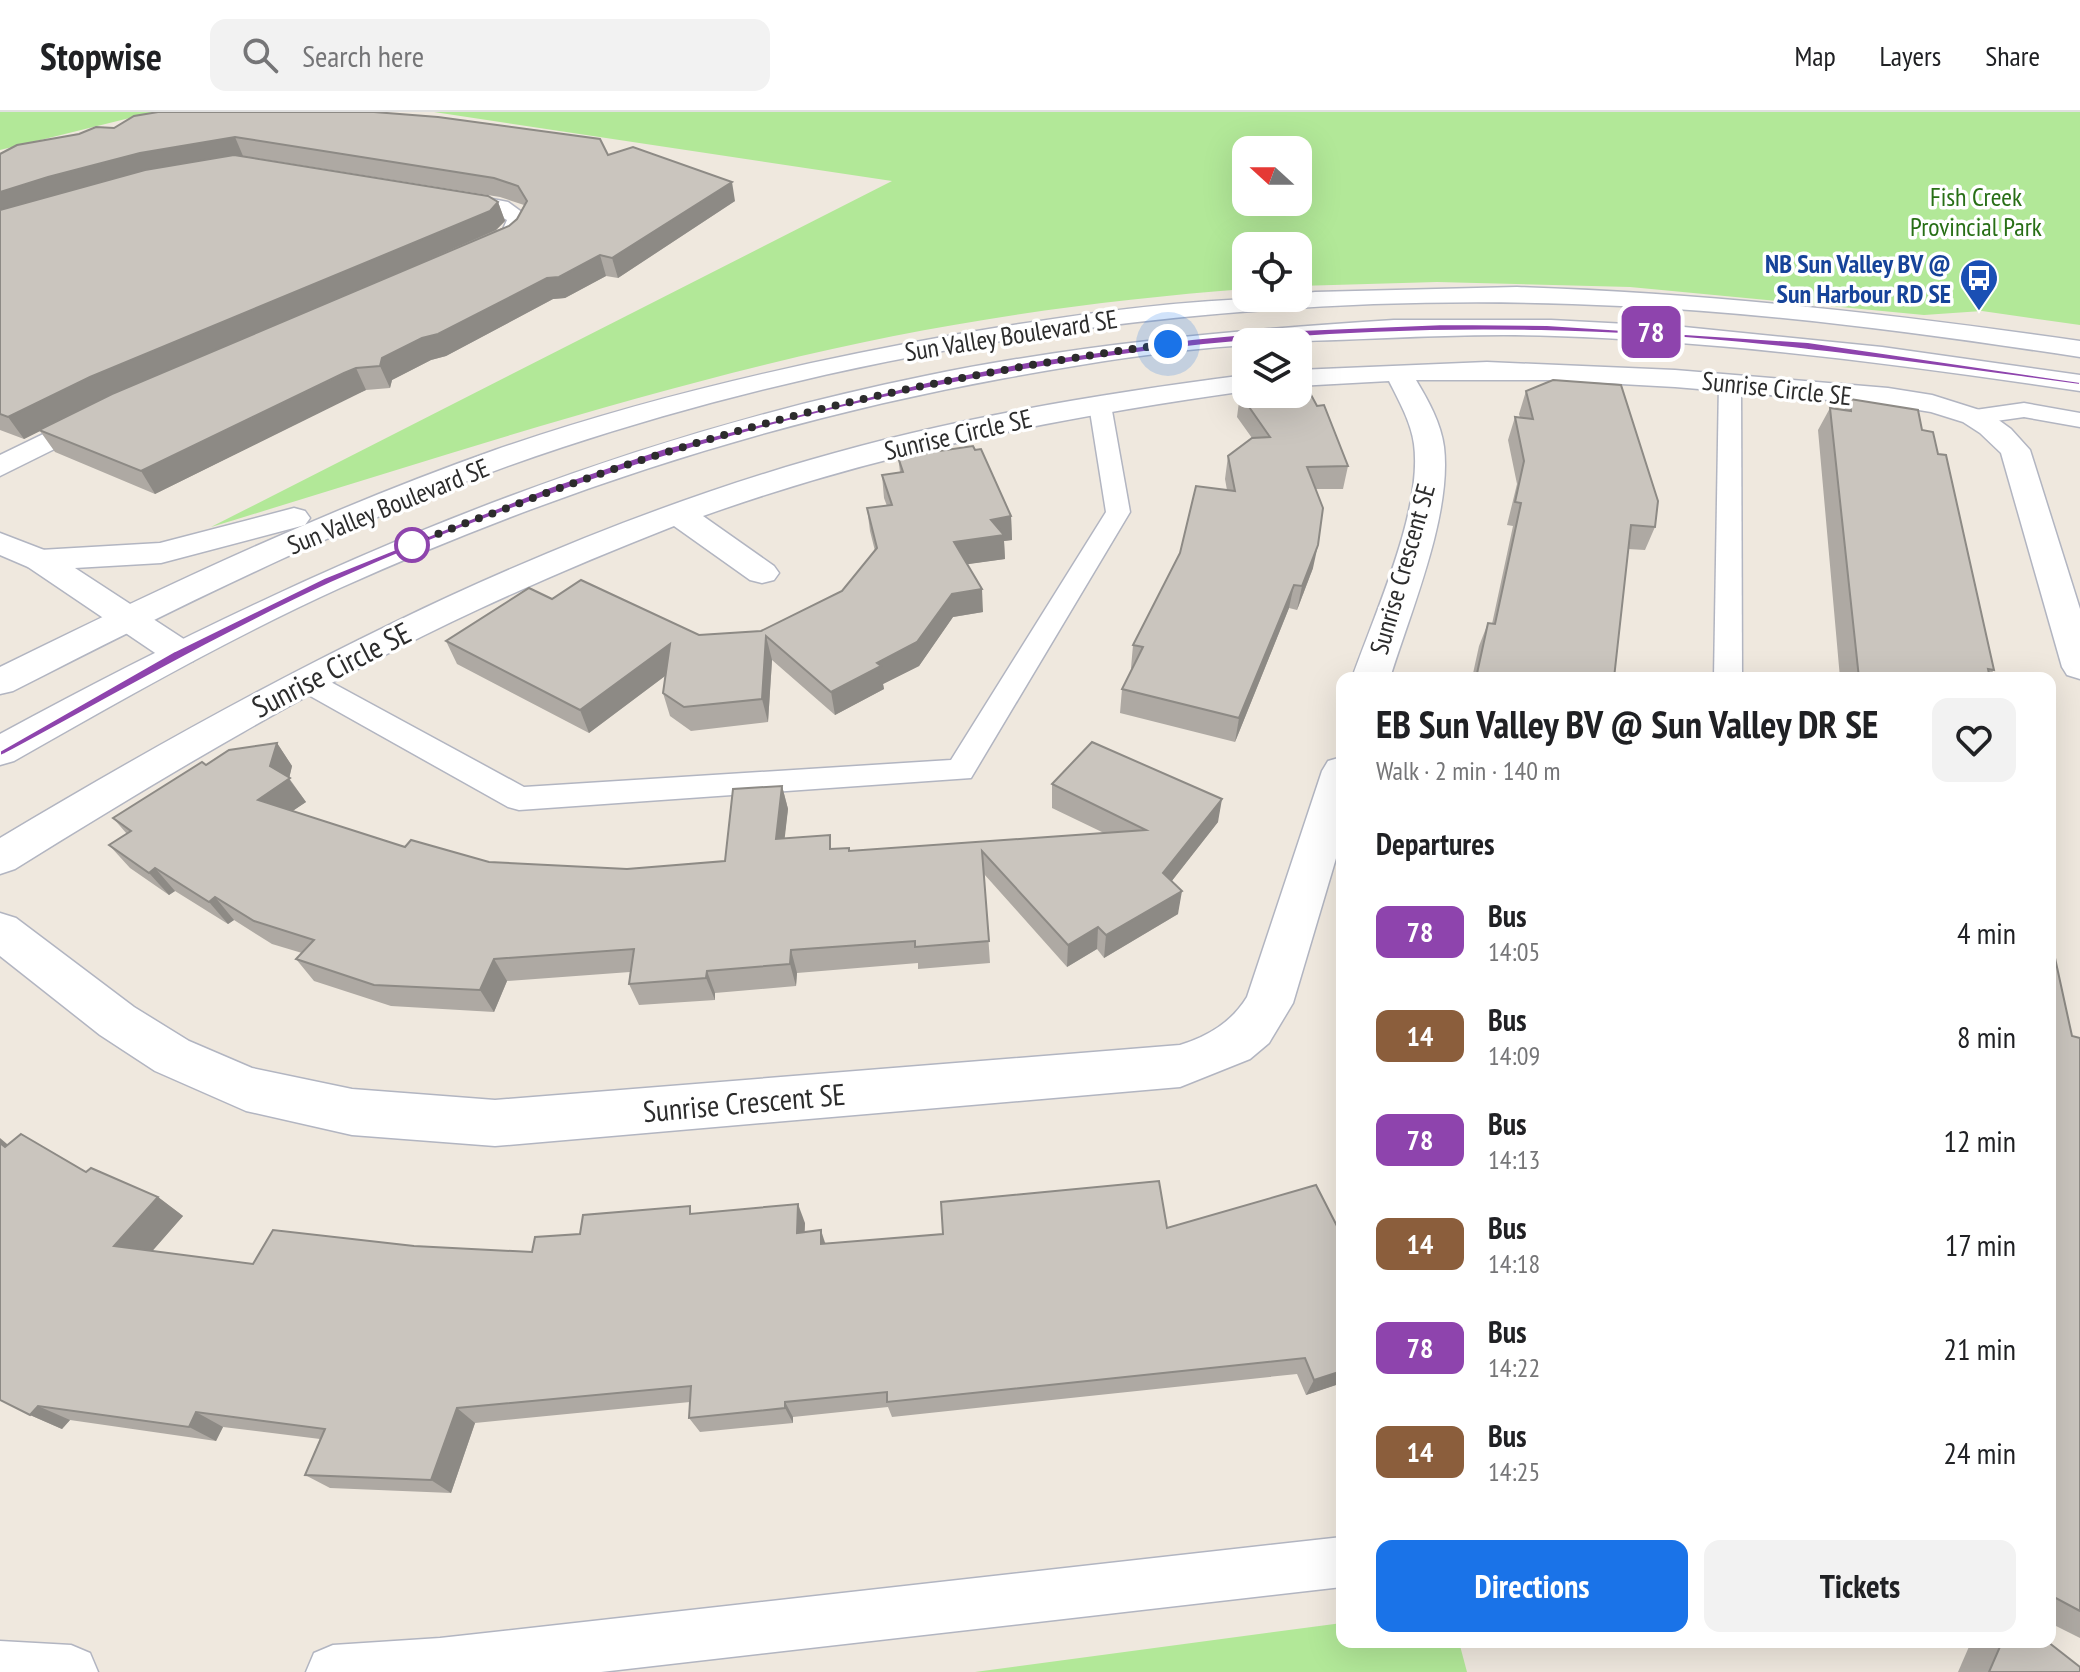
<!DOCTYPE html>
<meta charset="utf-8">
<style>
:root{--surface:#fff;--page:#f2f2f2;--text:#202124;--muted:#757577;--line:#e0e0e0;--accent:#1a73e8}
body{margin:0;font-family:"PT Sans Narrow",sans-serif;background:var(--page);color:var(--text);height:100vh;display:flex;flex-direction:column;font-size:30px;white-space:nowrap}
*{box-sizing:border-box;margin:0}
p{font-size:26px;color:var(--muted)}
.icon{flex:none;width:44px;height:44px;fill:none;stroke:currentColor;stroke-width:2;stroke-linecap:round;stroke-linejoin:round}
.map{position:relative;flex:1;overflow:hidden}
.panel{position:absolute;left:1336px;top:560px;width:720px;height:976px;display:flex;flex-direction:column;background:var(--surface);border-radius:16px;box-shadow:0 8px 32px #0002}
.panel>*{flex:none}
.badge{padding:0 16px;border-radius:12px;font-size:28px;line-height:52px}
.needle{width:52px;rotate:291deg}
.controls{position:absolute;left:1232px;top:24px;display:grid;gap:16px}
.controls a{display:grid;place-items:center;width:80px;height:80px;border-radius:16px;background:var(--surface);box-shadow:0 8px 32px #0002;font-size:40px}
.you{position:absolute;width:40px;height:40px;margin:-20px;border:6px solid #fff;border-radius:50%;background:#1a73e8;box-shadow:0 0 0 12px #1a73e833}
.map>.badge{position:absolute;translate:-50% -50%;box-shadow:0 0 0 4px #fff}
h2{padding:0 40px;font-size:30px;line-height:72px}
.round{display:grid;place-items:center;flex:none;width:84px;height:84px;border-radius:16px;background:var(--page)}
.head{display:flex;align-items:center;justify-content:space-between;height:136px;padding:0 40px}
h1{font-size:38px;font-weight:800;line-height:60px}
.cta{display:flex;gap:16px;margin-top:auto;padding:16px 40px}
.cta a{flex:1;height:92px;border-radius:16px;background:var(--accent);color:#fff;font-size:32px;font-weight:800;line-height:92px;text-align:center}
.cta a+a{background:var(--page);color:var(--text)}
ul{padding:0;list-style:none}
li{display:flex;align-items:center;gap:24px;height:104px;padding:0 40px}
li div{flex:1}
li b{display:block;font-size:30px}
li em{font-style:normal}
li .badge{min-width:88px;font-weight:700;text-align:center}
header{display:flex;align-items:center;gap:48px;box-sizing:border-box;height:112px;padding:0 40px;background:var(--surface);border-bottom:2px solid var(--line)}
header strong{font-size:38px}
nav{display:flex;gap:44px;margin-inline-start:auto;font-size:28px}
.search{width:560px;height:72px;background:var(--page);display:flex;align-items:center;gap:20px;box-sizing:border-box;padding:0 28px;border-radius:16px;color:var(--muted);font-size:30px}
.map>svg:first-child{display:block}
</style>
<header>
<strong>Stopwise</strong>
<div class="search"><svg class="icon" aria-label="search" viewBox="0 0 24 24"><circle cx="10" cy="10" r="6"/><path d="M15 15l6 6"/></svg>Search here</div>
<nav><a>Map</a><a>Layers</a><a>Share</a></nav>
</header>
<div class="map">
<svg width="2080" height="1560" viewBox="0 0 2080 1560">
<rect width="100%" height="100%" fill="#efe8de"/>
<g fill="#b2e898" fill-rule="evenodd">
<path d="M0 0H154L0 38Z"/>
<path d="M434 0H2080V213L1982 199 1924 203 1630 175 1437 170 1298 174V134H1246V177C1085 189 925 213 768 252 580 298 396 359 211 415L892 69ZM1298 38V90H1246V38Z"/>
<path d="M1342 1511V1530H1459L1467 1560H975Z"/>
</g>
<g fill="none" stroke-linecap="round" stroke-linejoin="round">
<defs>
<g id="lane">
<path d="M1730 264 1741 270 1742 566H1714L1719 270Z"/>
<path d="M1100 286 1111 293 1130 400 971 666 519 698 508 695 296 576 292 569 296 562 306 560 316 562 524 675 951 648 1106 400 1089 293Z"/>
<path d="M2024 291 2080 301V315L2024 305 1975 312 1964 305 1975 298Z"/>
<path d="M1342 1425V1475L601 1560H306L314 1541 333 1533 440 1526Z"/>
<path d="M0 1529 71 1533 90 1541 98 1560H0Z"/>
</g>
<g id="street">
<path d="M439 77 508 90 530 106 521 126 483 144H467L463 139 467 134 503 117 507 108 493 100 431 89 428 84 431 79Z"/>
<path d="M1487 250 1675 258 1888 276 1932 283 1989 301 2011 317 2030 338 2080 497V567L2067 563 2062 555 2001 341 1980 321 1963 310 1931 300 1888 293 1675 275 1549 268H1416C1428 288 1441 311 1444 335 1452 403 1410 501 1390 566H1352C1374 503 1423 398 1414 332 1411 310 1399 289 1389 269L1298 274V258Z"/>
<path d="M1246 263V279C1060 305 880 341 703 404L774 454 779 461 774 468 762 471 750 468 674 414C608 440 543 467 479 497 318 572 166 663 15 757L0 762V726C256 573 523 431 810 348 952 306 1099 282 1246 263Z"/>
<path d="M101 294 111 297 115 303 111 309 0 364V343Z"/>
<path d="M0 421 52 441 193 533 198 541 193 549 180 553 167 549 28 455 0 443Z"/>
<path d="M1342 645V726L1293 891 1269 931 1250 947 1180 975 495 1034 352 1023 246 999 155 959 100 923 0 844V801L16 806 134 895 189 929 252 956 352 977 495 988 1180 933C1208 924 1231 911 1247 885L1322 659 1328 649Z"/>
</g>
<g id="secondary">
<path d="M1517 175C1707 181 1893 202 2080 229V245C1928 222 1775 201 1621 194 1269 176 898 225 563 335 372 398 191 488 13 579L0 582V555C161 476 325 398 495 338 645 286 802 250 959 222 1071 203 1185 186 1298 186V182L1315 180Z"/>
<path d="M1394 208H1551L1684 215 1882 235 2080 263V279C1906 253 1731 230 1555 224 1452 220 1349 230 1246 230V233C1165 238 1084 252 1005 266 774 308 553 380 340 476 228 527 121 588 14 649L0 653V622C298 460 591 332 925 264 1080 232 1236 218 1394 208Z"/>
<path d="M294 396 305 399 310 406 305 413 161 451 40 458 28 455 23 448 28 441 40 438 160 431Z"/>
</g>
</defs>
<use href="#lane" stroke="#b2b5c1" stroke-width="3"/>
<use href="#street" stroke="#b2b5c1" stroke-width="3"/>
<use href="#secondary" stroke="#b2b5c1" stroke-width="3"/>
<use href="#lane" fill="#fff" fill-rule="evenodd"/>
<use href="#street" fill="#fff" fill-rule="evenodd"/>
<use href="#secondary" fill="#fff" fill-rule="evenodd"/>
</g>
<g fill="#aea9a3" fill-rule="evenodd">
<path d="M96 15 608 43 735 89 618 166 606 164 565 186 553 187 446 244 431 248 392 268 390 276 366 278 354 283 155 382 55 340 40 319 24 327 0 318V42L79 22ZM243 44 500 85 524 93 517 107 509 114 496 118 505 109 498 90Z"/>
<path d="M1526 279 1655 415 1645 438 1628 437 1614 566H1472L1479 534 1488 511 1492 512 1513 414 1507 413 1517 372 1508 328 1515 305 1520 306 1519 302Z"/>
<path d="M1240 282 1348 354 1343 377H1315L1313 456 1297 498 1289 496 1235 630 1120 601 1122 577 1132 557 1131 556 1133 533 1227 378 1225 367 1228 344 1252 326 1237 305Z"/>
<path d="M1850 287 1922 318 1938 342 1994 558 1989 564 1990 566H1840L1818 318 1830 296 1844 298Z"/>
<path d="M975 338 1011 404 1012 428 1004 429 1005 447 967 452 983 500 953 505 919 554 883 572 884 577 835 603 772 548 768 610 691 619 670 604 663 581 665 564 589 621 457 552 446 529 552 487 699 523 761 519 842 479 875 439 870 419 867 396 887 394 884 386 882 363 900 360 898 345Z"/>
<path d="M277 631 292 654 289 666 306 690 292 699 405 735 489 750 627 757 725 749 782 674 788 697 784 727 833 737 850 739 1104 721 1052 696V672L1218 710 1171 770 1178 802 1104 846 1097 837 1067 855 984 762 990 851 918 857V851L797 861 796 874 715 881V888L639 893 629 872 630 860 507 869 494 900 391 894 314 869 296 847 302 841 272 832 234 808 228 812 175 779 169 783 130 756 109 733 127 722 113 706 206 653Z"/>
<path d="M2050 823 2072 924 2080 926V1526L2050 1511Z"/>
<path d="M8 1033 158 1085 183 1104 152 1139 253 1152 414 1134 532 1140 580 1122 694 1102 805 1111 804 1120 826 1131 1167 1116 1342 1271 1306 1283 1297 1262 892 1305 888 1295 793 1305V1311L700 1320 689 1306 690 1290 475 1311 451 1381 330 1376 305 1363 320 1327 223 1315 216 1329 70 1308 62 1317 30 1303Z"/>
<path d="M1971 1530H2048L2080 1560H1958Z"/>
</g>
<g fill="#8d8a85">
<path d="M235 25 243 44 0 103V80L48 65 140 41Z"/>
<path d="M732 70 735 89 618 166 612 146Z"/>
<path d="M498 90 505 109 496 118 39 318 40 319 24 327 8 305 90 265Z"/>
<path d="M600 143 606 164 565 186 553 187 446 244 431 248 392 268 390 276 380 254 382 246 547 166Z"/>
<path d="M356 256 366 278 155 382 141 359Z"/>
<path d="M1011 404 1012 428 1004 429 1005 447 955 454 954 430 991 408Z"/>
<path d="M1318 433 1313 456 1297 498 1302 474Z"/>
<path d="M1294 473 1289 496 1235 630 1239 606Z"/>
<path d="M982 477 983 500 953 505 919 554 883 572 884 577 835 603 831 580 877 551 952 482Z"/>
<path d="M766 524 772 548 768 610 762 587Z"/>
<path d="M670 532 677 555 589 621 580 598Z"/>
<path d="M277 631 292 654 289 667 306 690 275 711 258 688 270 654Z"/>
<path d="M782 674 788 697 782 750 776 727Z"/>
<path d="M1222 687 1218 710 1160 784 1163 761Z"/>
<path d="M155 756 175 779 169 783 149 761Z"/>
<path d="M1182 779 1178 802 1104 846 1106 823Z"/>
<path d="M215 785 234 808 228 812 209 790Z"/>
<path d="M1098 815 1097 837 1067 855 1068 833Z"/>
<path d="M791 838 797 861 796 874 790 852Z"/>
<path d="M494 847 507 869 494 900 480 878Z"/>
<path d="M707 859 715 881V888L706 866Z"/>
<path d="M0 1026 34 1055 0 1031Z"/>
<path d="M158 1085 183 1104 141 1152 114 1134Z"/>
<path d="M798 1092 805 1111 804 1139 797 1121Z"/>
<path d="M821 1118 827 1137 821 1132Z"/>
<path d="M1342 1259V1271L1306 1283 1314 1268Z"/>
<path d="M785 1290 793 1305V1311L785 1296Z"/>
<path d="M38 1294 70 1308 62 1317 30 1303Z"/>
<path d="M457 1296 475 1311 451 1381 431 1368Z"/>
<path d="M196 1300 223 1315 216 1329 189 1315Z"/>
</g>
<g fill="#cac5be" stroke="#8d8a85" stroke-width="2">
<path d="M158 0H374L438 5 600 27 608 43 633 35 732 70 612 146 600 143 559 165 547 166 438 222 422 226 382 246 380 254 356 256 344 261 141 359 39 318 112 282 509 114 517 107 527 89 518 74 494 66 235 25 140 41 48 65 0 80V42L17 33 79 22 96 15 114 16 134 4Z"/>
<path d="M234 43 488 84 498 90 490 99 90 265 8 305 0 302V98L145 58Z"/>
<path d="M1553 268 1621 273 1658 389 1655 415 1631 413 1614 566H1476L1488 511 1495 512 1521 391 1515 390 1524 349 1515 305 1533 307 1526 279Z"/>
<path d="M1298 279H1309L1317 294 1324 293 1348 354 1307 355 1323 396 1318 433 1302 474 1294 473 1239 606 1122 577 1143 535 1133 533 1180 441 1196 374 1235 379 1228 344 1252 326 1270 325 1240 282H1298Z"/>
<path d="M1850 287 1918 298 1922 318 1933 320 1938 342 1946 343 1994 558 1988 557 1990 566H1859L1830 296 1851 299Z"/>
<path d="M973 334 975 338 981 337 1011 404 991 408 1004 423 954 430 982 477 952 482 917 530 877 551 881 554 831 580 766 524 762 587 684 595 663 581 670 532 580 598 446 529 529 476 552 487 581 468 699 523 761 519 842 479 877 436 867 396 892 393 882 363 903 360 898 345Z"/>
<path d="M1092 630 1222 687 1163 761 1182 779 1106 823 1098 815 1068 833 982 739 989 829 915 835V829L791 838 790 852 707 859 706 866 629 872 634 837 494 847 480 878 374 873 296 847 314 828 254 809 215 785 209 790 155 756 149 761 109 733 131 719 113 706 202 650 206 653 229 638 277 631 270 654 290 666 258 688 405 735 411 728 489 750 627 757 725 749 733 677 782 674 776 727 830 723V737L849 736V739L1146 718 1052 672Z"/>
<path d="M2050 823 2072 924 2080 926V1499L2050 1483Z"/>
<path d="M21 1022 86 1060 91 1056 158 1085 114 1134 253 1152 273 1118 414 1134 532 1140 535 1125 580 1122 583 1103 690 1094V1102L798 1092 797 1121 821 1118V1132L943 1122 941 1090 1159 1069 1167 1116 1316 1073 1338 1116 1342 1115V1259L1314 1268 1305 1246 887 1290V1280L785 1290V1296L689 1306 691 1274 457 1296 431 1368 305 1363 325 1317 196 1300 189 1315 38 1294 30 1303 0 1288V1031L5 1035Z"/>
<path d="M2002 1530H2048L2080 1555V1560H1989Z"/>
</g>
<path fill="#8e44ad" stroke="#fff" stroke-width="2" d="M1446 212 1547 213 1808 230 2080 270V273C1901 249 1722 222 1541 219 1124 210 711 300 331 471 220 522 113 584 5 642L0 644V639L175 539 324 466 550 375 662 337 927 270 1027 250 1192 227 1276 219Z"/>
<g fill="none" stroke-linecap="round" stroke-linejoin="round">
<path stroke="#2c2c2c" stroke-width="8" stroke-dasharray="0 14.4" d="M412 433C447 417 484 405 520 391 728 311 947 262 1168 232"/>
</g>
<defs>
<symbol id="bus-pin" viewBox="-11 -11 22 30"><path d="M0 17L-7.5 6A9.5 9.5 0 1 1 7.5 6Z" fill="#1a4fb4" stroke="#fff"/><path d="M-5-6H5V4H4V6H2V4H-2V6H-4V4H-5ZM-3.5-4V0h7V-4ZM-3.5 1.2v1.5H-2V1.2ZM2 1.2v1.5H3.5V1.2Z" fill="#fff"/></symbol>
</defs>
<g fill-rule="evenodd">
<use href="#bus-pin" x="1957" y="144" width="44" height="60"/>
</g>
<circle fill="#fff" stroke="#8e44ad" stroke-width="4" cx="412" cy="433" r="16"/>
<g text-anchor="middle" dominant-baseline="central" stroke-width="7" stroke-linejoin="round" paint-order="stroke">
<g font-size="26" fill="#286f16" stroke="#fff">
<text x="1976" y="84">Fish Creek<tspan x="1976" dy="30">Provincial Park</tspan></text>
</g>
<g font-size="26" font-weight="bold" fill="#164399" stroke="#fff" text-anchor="end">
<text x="1951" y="151">NB Sun Valley BV @<tspan x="1951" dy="30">Sun Harbour RD SE</tspan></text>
</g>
<g font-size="26" fill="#2c2c2c" stroke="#fff">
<text transform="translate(1011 223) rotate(-9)">Sun Valley Boulevard SE</text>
<text transform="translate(1777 276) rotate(6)">Sunrise Circle SE</text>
<text transform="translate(958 322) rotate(-13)">Sunrise Circle SE</text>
<text transform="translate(388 394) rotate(-22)">Sun Valley Boulevard SE</text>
<text transform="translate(1402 457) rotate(-74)">Sunrise Crescent SE</text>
</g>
<g font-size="30" fill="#2c2c2c" stroke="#fff">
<text transform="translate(331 557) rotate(-27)">Sunrise Circle SE</text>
<text transform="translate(744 990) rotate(-5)">Sunrise Crescent SE</text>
</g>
</g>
</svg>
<div class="controls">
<a><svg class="needle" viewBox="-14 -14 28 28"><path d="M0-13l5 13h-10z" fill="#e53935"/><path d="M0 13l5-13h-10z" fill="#757577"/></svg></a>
<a><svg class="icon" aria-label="locate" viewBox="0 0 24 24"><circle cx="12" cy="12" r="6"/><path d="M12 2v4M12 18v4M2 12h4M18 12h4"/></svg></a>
<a><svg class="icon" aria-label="layers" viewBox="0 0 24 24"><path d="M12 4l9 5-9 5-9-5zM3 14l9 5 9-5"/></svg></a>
</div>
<div class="you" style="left:1168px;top:232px"></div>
<b class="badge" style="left:1651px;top:220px;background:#8e44ad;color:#fff">78</b>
<section class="panel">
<div class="head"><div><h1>EB Sun Valley BV @ Sun Valley DR SE</h1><p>Walk · 2 min · 140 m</p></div><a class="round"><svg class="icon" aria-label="heart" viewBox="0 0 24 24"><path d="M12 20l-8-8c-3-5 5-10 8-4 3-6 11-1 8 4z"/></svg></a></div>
<h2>Departures</h2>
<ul>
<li><span class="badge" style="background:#8e44ad;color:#fff">78</span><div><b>Bus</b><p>14:05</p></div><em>4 min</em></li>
<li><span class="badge" style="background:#8b5e3c;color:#fff">14</span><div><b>Bus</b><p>14:09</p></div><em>8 min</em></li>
<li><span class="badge" style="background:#8e44ad;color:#fff">78</span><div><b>Bus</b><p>14:13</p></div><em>12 min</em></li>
<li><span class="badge" style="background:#8b5e3c;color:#fff">14</span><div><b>Bus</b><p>14:18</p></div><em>17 min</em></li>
<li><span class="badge" style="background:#8e44ad;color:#fff">78</span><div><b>Bus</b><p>14:22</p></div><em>21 min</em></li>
<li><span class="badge" style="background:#8b5e3c;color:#fff">14</span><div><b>Bus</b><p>14:25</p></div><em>24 min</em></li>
</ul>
<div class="cta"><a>Directions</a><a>Tickets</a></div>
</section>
</div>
